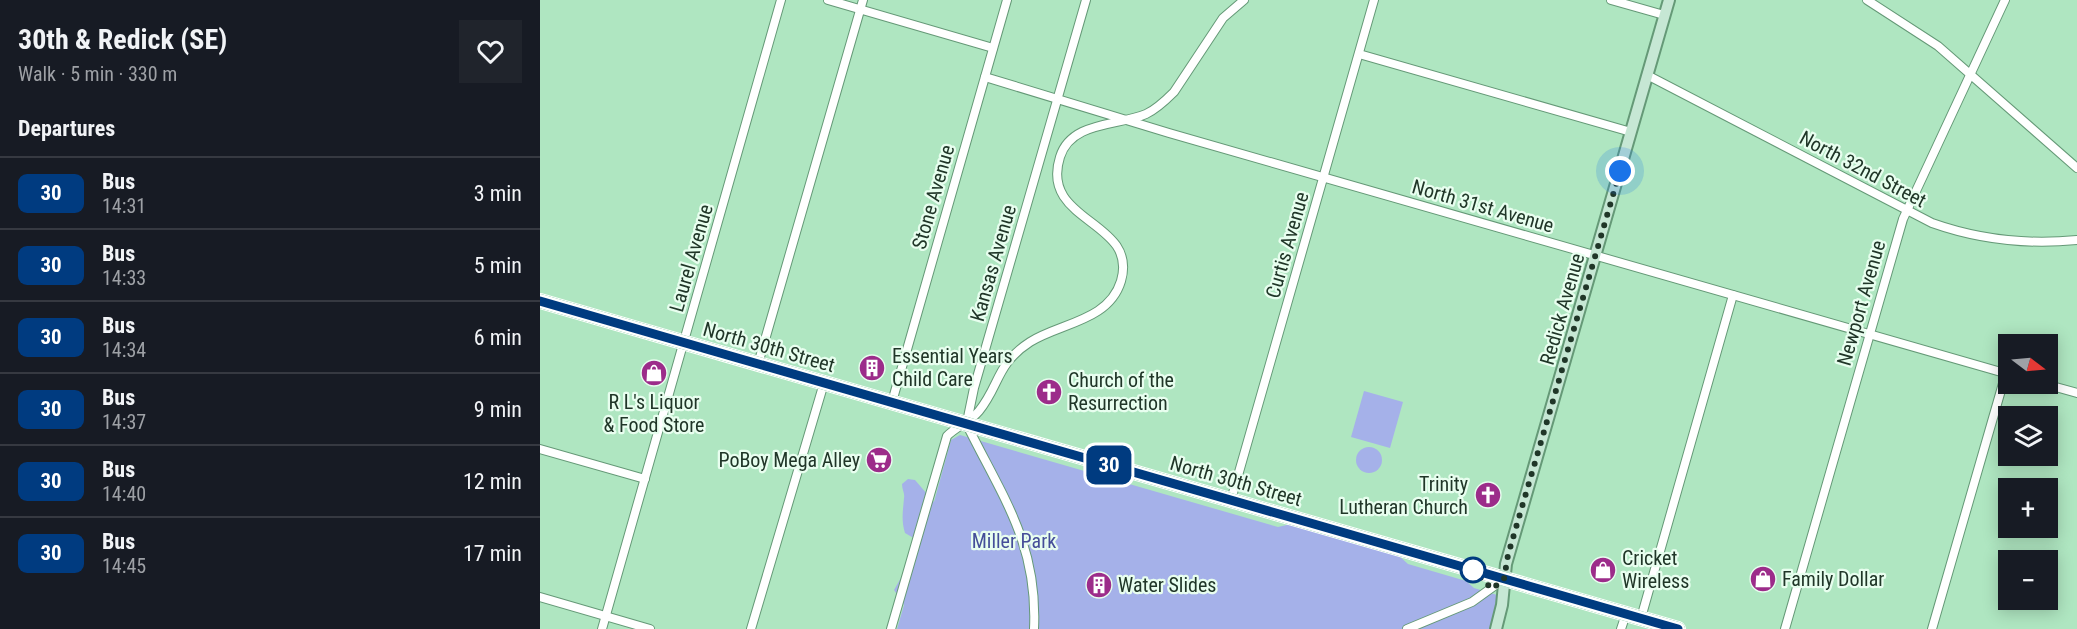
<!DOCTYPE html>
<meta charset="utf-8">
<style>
:root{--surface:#171b24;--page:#20242c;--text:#f1f3f6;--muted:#9ea1a6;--line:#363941}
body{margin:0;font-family:"Roboto Condensed",sans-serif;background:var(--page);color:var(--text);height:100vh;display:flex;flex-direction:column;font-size:22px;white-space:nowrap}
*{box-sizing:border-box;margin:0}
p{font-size:20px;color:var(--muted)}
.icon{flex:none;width:33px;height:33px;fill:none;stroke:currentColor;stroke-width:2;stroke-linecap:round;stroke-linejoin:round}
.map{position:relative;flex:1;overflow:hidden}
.details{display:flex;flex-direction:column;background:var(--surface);width:540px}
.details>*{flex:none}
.badge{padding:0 12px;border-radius:9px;font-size:21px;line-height:39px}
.needle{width:39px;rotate:106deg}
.fabs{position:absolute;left:1458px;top:334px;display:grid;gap:12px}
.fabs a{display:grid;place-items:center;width:60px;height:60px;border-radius:0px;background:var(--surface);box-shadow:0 3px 15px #0003;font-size:30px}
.you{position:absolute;width:30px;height:30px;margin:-15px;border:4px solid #fff;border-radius:50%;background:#1a73e8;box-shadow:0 0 0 9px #1a73e833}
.map>.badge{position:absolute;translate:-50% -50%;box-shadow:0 0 0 3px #fff}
h2{padding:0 18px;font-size:22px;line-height:54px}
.round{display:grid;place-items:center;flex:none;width:63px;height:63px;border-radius:0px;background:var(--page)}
.overview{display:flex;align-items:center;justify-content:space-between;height:102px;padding:0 18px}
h1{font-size:28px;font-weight:700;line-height:45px}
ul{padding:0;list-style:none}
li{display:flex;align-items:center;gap:18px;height:72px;padding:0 18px;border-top:2px solid var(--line)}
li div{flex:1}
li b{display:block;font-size:22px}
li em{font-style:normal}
li .badge{min-width:66px;font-weight:700;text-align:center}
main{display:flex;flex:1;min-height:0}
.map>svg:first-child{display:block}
</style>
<main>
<section class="details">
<div class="overview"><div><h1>30th &amp; Redick (SE)</h1><p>Walk · 5 min · 330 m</p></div><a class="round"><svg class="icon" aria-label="heart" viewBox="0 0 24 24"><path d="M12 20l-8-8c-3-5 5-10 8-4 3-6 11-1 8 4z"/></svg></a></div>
<h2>Departures</h2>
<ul>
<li><span class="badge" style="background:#003b80;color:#fff">30</span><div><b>Bus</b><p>14:31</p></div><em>3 min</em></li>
<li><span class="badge" style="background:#003b80;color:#fff">30</span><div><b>Bus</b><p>14:33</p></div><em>5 min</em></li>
<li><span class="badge" style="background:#003b80;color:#fff">30</span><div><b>Bus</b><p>14:34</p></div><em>6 min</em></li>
<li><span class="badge" style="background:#003b80;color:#fff">30</span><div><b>Bus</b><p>14:37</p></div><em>9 min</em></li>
<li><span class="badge" style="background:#003b80;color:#fff">30</span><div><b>Bus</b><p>14:40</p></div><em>12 min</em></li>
<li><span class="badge" style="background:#003b80;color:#fff">30</span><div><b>Bus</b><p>14:45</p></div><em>17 min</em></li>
</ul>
</section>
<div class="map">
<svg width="1537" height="629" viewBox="0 0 1537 629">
<rect width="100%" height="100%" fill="#afe6c1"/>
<g fill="#a5b1e9">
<path d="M824 391 863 402 850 448 811 437Z"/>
<path d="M420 435 738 527 751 524 858 555 868 564 926 581 934 588 957 595 951 629H357L364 605 354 590 379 546 377 540 365 533C361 520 363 511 364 498 365 493 362 490 362 484L368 479 375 480 394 502 411 440Z"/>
<circle cx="829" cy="460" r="13"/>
</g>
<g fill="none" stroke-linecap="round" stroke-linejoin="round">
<defs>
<g id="street">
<path d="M288 0 453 48"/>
<path d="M1071 0 1124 15"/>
<path d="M1327 0 1398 46 1537 168"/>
<path d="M819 54 1091 132"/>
<path d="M1107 75 1392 223C1440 240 1486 245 1537 240"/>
<path d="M445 77 629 133 1468 374"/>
<path d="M218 364 323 0"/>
<path d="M1505 384 1537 393"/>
<path d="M352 402 467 0"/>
<path d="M427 422 434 388 546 0"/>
<path d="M427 425C463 498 498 544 494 629"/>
<path d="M0 449 105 479"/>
<path d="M691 500 834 0"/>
<path d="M0 597 110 629"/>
<path d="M1101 618 1193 295"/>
<path d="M62 629 241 0"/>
<path d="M211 629 284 383"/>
<path d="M351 629 407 436C417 426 430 422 439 411 460 385 456 364 490 342 520 323 569 321 581 281 599 220 499 223 520 157 531 121 578 126 606 114 617 109 626 100 634 92L683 18 704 0"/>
<path d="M867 629 932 602 964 579"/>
<path d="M1081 629 1086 614"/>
<path d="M1245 629 1363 219 1465 0"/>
<path d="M1392 629 1466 373"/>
</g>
<path id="secondary" d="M956 629 962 605 966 564 1129 0"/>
<path id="highway" d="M0 301 1138 629"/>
</defs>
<use href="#street" stroke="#659977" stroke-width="10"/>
<use href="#secondary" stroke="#659977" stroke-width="14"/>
<use href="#highway" stroke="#fff" stroke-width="16"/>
<use href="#street" stroke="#fff" stroke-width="8"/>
<use href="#secondary" stroke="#c6e7d4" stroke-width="10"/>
<use href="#highway" stroke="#41ae71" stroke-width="14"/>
</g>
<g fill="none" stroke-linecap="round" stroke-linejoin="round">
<defs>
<path id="line" d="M0 301 1138 629"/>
</defs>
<use href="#line" stroke="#fff" stroke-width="14"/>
<use href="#line" stroke="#003b80" stroke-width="9"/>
<path stroke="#203628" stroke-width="6" stroke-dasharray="0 10.8" d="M933 570 952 589 964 579 968 555 1080 171"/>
</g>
<defs>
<symbol id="building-disc" viewBox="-11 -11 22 22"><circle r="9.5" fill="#9c2c8a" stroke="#e8feef"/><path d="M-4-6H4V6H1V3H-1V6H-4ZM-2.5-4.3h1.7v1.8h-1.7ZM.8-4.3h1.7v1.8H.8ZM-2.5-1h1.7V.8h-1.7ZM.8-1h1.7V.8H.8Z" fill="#fff"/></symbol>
<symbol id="shop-disc" viewBox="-11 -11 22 22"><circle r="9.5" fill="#9c2c8a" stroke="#e8feef"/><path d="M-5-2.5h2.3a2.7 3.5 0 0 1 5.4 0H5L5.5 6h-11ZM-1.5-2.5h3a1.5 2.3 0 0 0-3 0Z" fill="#fff"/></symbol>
<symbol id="church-disc" viewBox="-11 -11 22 22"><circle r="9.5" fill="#9c2c8a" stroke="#e8feef"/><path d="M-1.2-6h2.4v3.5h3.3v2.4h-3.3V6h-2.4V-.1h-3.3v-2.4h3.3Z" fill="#fff"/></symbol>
<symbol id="supermarket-disc" viewBox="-11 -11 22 22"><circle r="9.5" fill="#9c2c8a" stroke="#e8feef"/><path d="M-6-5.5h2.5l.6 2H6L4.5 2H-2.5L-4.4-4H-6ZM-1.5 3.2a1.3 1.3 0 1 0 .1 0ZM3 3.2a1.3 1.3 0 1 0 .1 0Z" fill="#fff"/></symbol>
</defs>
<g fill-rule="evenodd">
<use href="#building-disc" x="317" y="353" width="30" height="30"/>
<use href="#shop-disc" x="99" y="358" width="30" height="30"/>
<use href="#church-disc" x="494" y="377" width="30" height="30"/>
<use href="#supermarket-disc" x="324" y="445" width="30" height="30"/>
<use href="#church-disc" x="933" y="480" width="30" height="30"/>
<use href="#shop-disc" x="1048" y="555" width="30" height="30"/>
<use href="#shop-disc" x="1208" y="564" width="30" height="30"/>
<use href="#building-disc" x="544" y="570" width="30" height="30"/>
</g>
<circle fill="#fff" stroke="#003b80" stroke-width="3" cx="933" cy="570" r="12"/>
<g text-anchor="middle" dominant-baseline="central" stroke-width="4.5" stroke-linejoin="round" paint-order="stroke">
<g font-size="20" fill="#203628" stroke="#e8feef">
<text transform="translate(1323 169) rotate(28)">North 32nd Street</text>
<text transform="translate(393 197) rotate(-74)">Stone Avenue</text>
<text transform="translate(943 206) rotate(16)">North 31st Avenue</text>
<text transform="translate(747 245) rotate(-74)">Curtis Avenue</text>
<text transform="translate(151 258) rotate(-74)">Laurel Avenue</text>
<text transform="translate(453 263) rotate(-74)">Kansas Avenue</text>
<text transform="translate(1321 303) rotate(-74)">Newport Avenue</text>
<text transform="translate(1022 309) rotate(-74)">Redick Avenue</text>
<text transform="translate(229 347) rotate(16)">North 30th Street</text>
<text transform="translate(696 481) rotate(16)">North 30th Street</text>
</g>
<g font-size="20" fill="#203628" stroke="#e8feef" text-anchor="start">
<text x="352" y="356">Essential Years<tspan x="352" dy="23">Child Care</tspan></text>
<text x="528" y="380">Church of the<tspan x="528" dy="23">Resurrection</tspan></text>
<text x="114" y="402" text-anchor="middle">R L's Liquor<tspan x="114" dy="23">&amp; Food Store</tspan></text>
<text x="320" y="460" text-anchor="end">PoBoy Mega Alley</text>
<text x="928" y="484" text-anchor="end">Trinity<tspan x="928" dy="23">Lutheran Church</tspan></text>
<text x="1082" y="558">Cricket<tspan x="1082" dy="23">Wireless</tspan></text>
<text x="1242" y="579">Family Dollar</text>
<text x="578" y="585">Water Slides</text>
</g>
<g font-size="20" fill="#454e99" stroke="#e8feef">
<text x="474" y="541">Miller Park</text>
</g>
</g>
</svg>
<div class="fabs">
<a><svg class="needle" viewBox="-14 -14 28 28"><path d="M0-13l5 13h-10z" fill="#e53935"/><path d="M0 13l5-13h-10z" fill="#9ea1a6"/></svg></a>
<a><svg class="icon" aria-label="layers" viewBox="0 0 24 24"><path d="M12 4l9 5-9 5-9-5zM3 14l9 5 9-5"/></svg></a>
<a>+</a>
<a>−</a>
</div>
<div class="you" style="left:1080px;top:171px"></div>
<b class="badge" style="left:569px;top:465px;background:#003b80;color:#fff">30</b>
</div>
</main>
